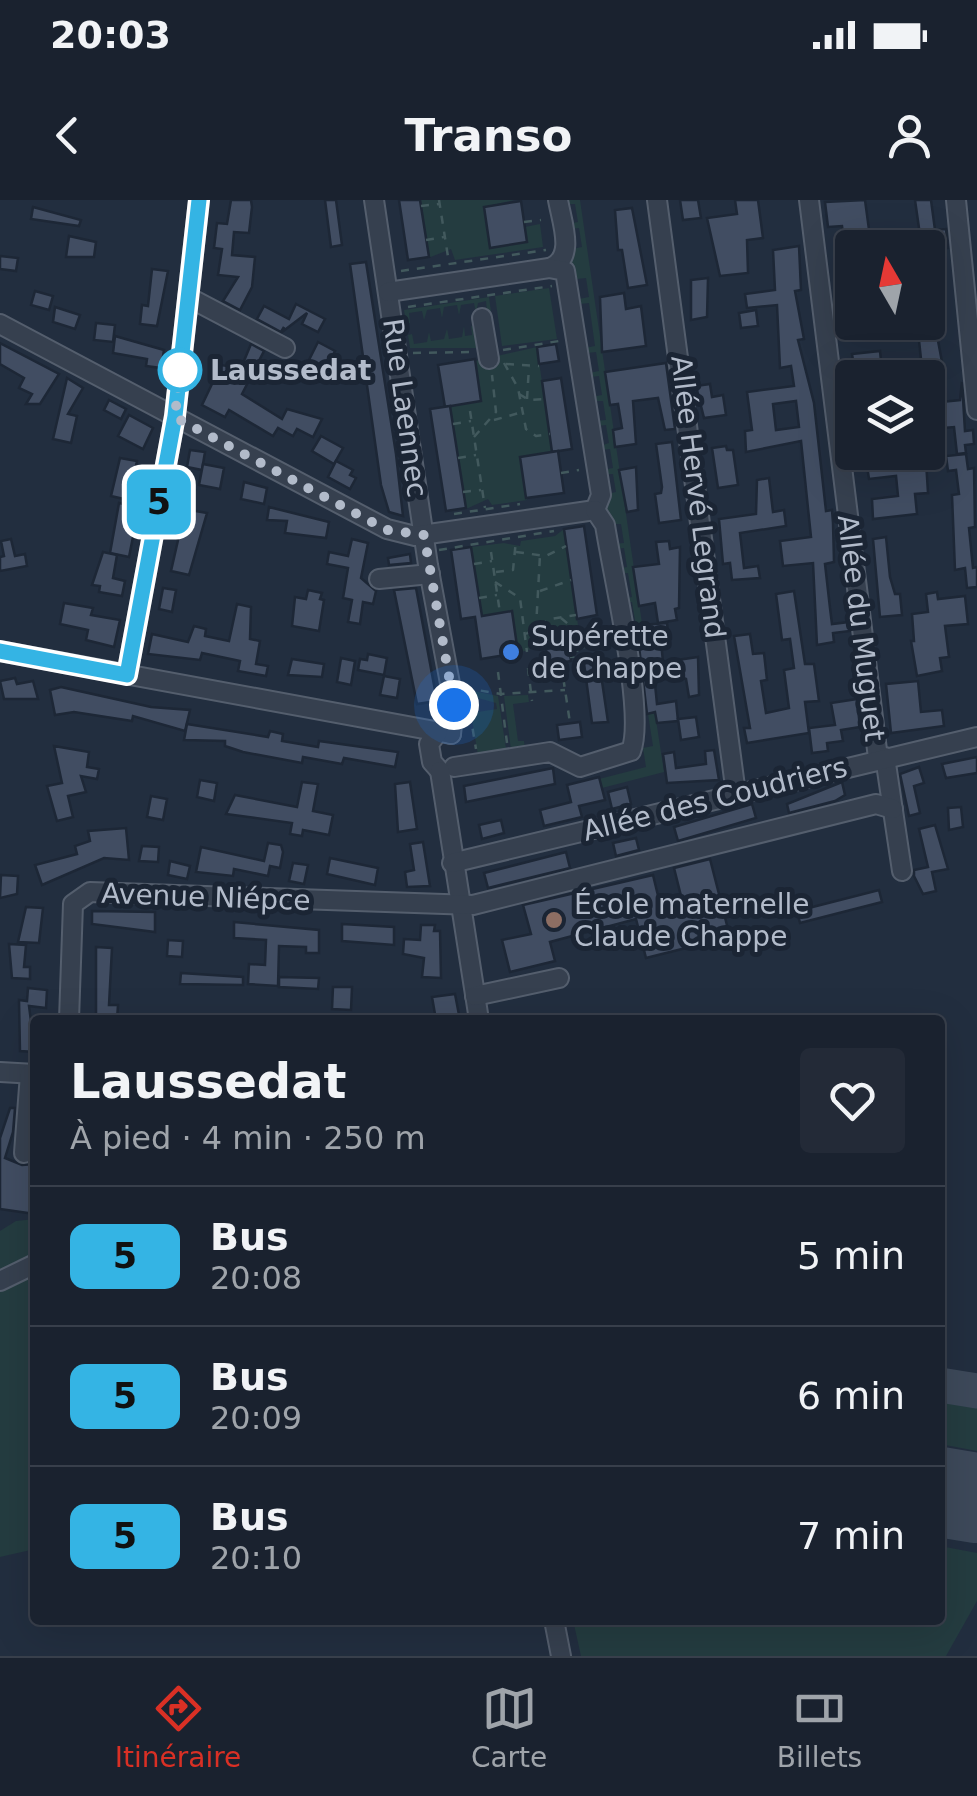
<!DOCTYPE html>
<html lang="fr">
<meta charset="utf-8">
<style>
:root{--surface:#1a222f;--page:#232a37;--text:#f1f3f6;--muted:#9fa4aa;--line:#383f4b;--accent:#d93025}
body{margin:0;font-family:"DejaVu Sans",sans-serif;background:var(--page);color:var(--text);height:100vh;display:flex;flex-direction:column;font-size:38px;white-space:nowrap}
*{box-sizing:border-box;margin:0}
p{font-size:32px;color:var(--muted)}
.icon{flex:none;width:55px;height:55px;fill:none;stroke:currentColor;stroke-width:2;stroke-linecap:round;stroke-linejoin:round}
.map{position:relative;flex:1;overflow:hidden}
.sheet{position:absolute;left:30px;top:815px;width:915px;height:610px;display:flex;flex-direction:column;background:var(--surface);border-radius:10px;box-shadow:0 10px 40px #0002,0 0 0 2px var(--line)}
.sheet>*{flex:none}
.badge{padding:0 20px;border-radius:15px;font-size:35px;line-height:65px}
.needle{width:65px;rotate:351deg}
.tools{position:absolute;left:835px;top:30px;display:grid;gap:20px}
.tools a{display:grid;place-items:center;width:110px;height:110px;border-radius:10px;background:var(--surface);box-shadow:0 10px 40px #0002,0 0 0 2px var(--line);font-size:50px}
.you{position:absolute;width:50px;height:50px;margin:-25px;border:8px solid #fff;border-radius:50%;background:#1a73e8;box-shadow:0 0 0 15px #1a73e833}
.map>.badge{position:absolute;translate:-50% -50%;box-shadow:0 0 0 5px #fff}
.round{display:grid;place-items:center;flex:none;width:105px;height:105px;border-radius:10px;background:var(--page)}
.head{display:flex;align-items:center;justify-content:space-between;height:170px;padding:0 40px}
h1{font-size:48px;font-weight:700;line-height:75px}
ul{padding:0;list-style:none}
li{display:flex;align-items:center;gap:30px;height:140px;padding:0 40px;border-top:2px solid var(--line)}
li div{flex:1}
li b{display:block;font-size:38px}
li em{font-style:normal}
li .badge{min-width:110px;font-weight:700;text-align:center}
.status{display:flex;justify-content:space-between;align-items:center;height:70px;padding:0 50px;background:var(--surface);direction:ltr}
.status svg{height:28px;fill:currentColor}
header{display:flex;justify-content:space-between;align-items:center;height:130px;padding:0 40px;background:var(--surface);font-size:45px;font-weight:700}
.tab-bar{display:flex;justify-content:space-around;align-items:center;height:140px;border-top:2px solid var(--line);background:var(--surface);font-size:28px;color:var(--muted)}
.tab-bar a{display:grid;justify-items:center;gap:5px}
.tab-bar .on{color:var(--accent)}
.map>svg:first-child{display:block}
</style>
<div class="status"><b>20:03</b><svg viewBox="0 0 49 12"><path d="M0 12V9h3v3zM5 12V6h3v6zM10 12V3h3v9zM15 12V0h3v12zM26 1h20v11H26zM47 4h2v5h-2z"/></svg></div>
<header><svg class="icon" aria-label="back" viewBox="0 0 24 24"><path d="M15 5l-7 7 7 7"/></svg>Transo<svg class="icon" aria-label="person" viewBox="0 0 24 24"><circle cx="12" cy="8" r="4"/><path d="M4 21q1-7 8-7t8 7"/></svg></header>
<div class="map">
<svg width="977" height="1456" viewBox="0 0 977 1456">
<rect width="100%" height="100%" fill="#222e3f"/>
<g fill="#243c40">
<path d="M420 0H514L484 7 490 47 527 42 525 27 540 24 543 47 455 60 451 49 428 58Z"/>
<path d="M565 0H580L644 437 632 439 626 429 636 426 632 402 623 403 622 399 632 397 628 373 618 374 617 369 627 367 624 348 615 349 614 344 624 343 621 324H611L603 308 607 294 616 292 613 274H604L603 270 613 268 610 249 600 250V246L609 243 606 225 597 226 596 221 606 220 603 201H593L592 197 602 195 599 176 590 177 589 173 599 171 596 152 586 153 585 148 595 146 589 103 579 104V99L589 97 586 78 576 79 568 66 572 49 582 47 579 28 569 29 568 24 578 22 575 4H565Z"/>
<path d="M549 88 557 139 502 146 495 96Z"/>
<path d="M489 97 496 147 489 133 486 101 478 103 476 113 474 103 461 105 459 115 457 105 444 107 442 118 440 108 427 110 424 120 422 111 409 113 410 123H406L404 110Z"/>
<path d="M464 126 465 136 472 135 471 126 478 128 483 148H410L408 135 412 134 414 144 427 142 429 132 431 141 444 139 447 129 449 139 462 137Z"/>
<path d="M537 147 552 252 520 257 527 300 492 305 488 299 466 309 450 206 475 161Z"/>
<path d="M564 329 579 432H602L603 442 579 446 576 433 541 439V446L518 453 512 412 481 416 471 347 504 343 520 346 521 341 555 336Z"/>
<path d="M464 489 498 496 507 555H478L471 513 497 509 496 503 478 498 465 511Z"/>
<path d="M528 495 529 502 513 504 518 541H524L525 548 511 550 504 496Z"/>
<path d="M655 513 664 572 602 588 599 579 646 567 643 548 653 546 648 514Z"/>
<path d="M35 1019V1349L0 1357V1031L16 1021Z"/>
<path d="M940 1198 977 1204V1251L940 1244Z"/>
<path d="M940 1346 977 1353V1401L946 1456H581L573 1420H940Z"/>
</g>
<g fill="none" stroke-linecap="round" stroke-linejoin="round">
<path stroke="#3d495a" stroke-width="35" d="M940 1185 977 1191"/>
<path stroke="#3d495a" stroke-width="90" d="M940 1292 977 1298"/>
</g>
<g fill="#414d62" stroke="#1d2736" stroke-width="2.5" fill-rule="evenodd">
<path d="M231 0H251L252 7 249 33 234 32 232 55 255 57 252 87 240 110 223 101 238 77 218 75 222 49 214 48 217 23 227 24Z"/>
<path d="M325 0H336L342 45 331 47Z"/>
<path d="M399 0H420L429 57 408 60Z"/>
<path d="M680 0H698L701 18 683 20Z"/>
<path d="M735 0H758L763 38 747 40 748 73 720 76 707 18 737 14Z"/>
<path d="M865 0 870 37 862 38 863 48H845L842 26 828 27 825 2Z"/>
<path d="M915 0H931L935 30 946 29 948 48 938 49 940 69 928 70V41L921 42Z"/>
<path d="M521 1 527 42 490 48 484 7Z"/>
<path d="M33 7 81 20 79 26 31 19Z"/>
<path d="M632 8 647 85 628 88 622 50H618L615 10Z"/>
<path d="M69 36 96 42 94 57H66Z"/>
<path d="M799 46 801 90 795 91 804 139 798 140 814 203 826 311 832 310 833 323 834 362 825 364 830 408 832 424 849 422 850 431 833 433 834 442 817 445 813 363 783 366 780 341 811 337 801 241 746 252 745 231 752 230 747 192 794 186 791 166 780 168 777 105 747 108 745 94 775 90 773 50ZM796 201 799 227 776 230 773 204Z"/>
<path d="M0 56 18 58 16 71 0 69Z"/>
<path d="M366 62 396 254 403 316 389 312 381 285 350 64Z"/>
<path d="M152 69 168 71 157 126 140 124 142 105 148 106Z"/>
<path d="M708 78 707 117 691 120V80Z"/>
<path d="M35 91 53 96 49 110 31 105Z"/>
<path d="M624 93 626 109 641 106 646 146 602 152 600 97Z"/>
<path d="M296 104 325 119 318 132 302 124 307 113 282 132 284 127 281 132 257 119 264 106 289 119Z"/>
<path d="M55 107 80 115 75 129 53 122Z"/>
<path d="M938 109 940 130H936L945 178 928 180 923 178 918 131 899 134 897 122H928V111Z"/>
<path d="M756 110 758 126 741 128 739 113Z"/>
<path d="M96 123 115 125 113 142 94 140Z"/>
<path d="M115 136 164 150 161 168 146 166 147 159 113 153Z"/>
<path d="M318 142 335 151 321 177 305 168Z"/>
<path d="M0 143 59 174 40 204H26L32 194 19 188 24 178 0 164Z"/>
<path d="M251 144 264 151 242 194 282 219 287 209 322 219 313 237 297 229 293 236 278 228 273 236 229 210 225 217 202 205 221 165 241 168Z"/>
<path d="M556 144 559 161 539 164 537 147Z"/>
<path d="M880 151 882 171 855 173 852 154Z"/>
<path d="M475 159 481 201 445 207 438 165Z"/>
<path d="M666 163 675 229 665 230 658 198 633 201 636 244 615 247 613 230 622 228 618 204 610 205 605 172Z"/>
<path d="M67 178 83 188 68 214 77 216 71 243 53 239Z"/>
<path d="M561 178 572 249 552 252 542 181Z"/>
<path d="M962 182 965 231 973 230 974 244 965 245 966 253 957 254 954 227 943 228 941 202 960 200Z"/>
<path d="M710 184 712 197 723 195 726 215 704 218 696 186Z"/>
<path d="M109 200 126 209 121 219 104 210Z"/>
<path d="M450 206 466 308 446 311 430 209Z"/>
<path d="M129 215 153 228 143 249 118 236Z"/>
<path d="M321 236 343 248 334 264 312 251Z"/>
<path d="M672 242 681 320 659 323 655 294 661 293 662 287 656 244Z"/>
<path d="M726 246 727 250H733L738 285 718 288 712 248Z"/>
<path d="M190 250 205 252 202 270 187 267Z"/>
<path d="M558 251 564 293 526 298 520 257Z"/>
<path d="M875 252 919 254V262L926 261 928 293 915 294 917 314 873 319 872 299 898 296 896 276 869 279 866 260 876 259Z"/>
<path d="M966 254 968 269 974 268 975 327 969 328 973 368 977 367V387L967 388 965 368 955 370 952 295 959 294 956 270 948 271 946 256Z"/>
<path d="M120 258 137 261 128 300 111 296Z"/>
<path d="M336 261 353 270 350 275 356 278 350 289 328 277Z"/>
<path d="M203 264 224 268 220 289 199 285Z"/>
<path d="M636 267 638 310 627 312 619 270Z"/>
<path d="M769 278 773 312 784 310 786 326 740 333 744 368 758 366 760 378 732 380 730 363 723 364 719 319 756 314 757 280Z"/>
<path d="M244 282 267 288 264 304 241 299Z"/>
<path d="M181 286 195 290 190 310 207 313 189 375 171 371 181 327 175 326Z"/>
<path d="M119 303 139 307 129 357 110 353Z"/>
<path d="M269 307 329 322 326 338 285 333 287 321 267 320Z"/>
<path d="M584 326 597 415 577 419 564 329Z"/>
<path d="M886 337 890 377 895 394H900L902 415 880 417 873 339Z"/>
<path d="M11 339 15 356 25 354 27 366 0 371V357L4 356 1 341Z"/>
<path d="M352 339 368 343 361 378 376 391 373 404 363 402 360 424 348 422 352 400 343 398 348 368 327 364 329 352 348 356Z"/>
<path d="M669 341 670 349 680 347 679 408 675 409 677 420 658 423 655 403 639 406 633 367 659 364 656 342Z"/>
<path d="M471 347 482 416 512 411 518 453 481 459 475 417 461 419 451 350Z"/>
<path d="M103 352 117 355 113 378 125 381 122 396 99 392 100 386 92 385Z"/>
<path d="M410 354 411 363 389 365 388 358Z"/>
<path d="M163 388 176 390 172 412 159 409Z"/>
<path d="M416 388 437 501 417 504 394 390Z"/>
<path d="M308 390 322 393 320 399 324 400 319 431 292 426 295 397 306 399Z"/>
<path d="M794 391 805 464H814L819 501 805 502 809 533 747 543 744 528H750L734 436 750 434 753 454 764 453 767 480 761 481 766 513 789 508 784 470 794 468 790 439 782 440 776 394Z"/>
<path d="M937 392 938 399 965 396 968 424 945 426 949 457 940 458 942 471 917 476 911 441H914L912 414 928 412 926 394Z"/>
<path d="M64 403 93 408 91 415 120 420 114 447 86 440 88 430 60 424Z"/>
<path d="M237 404 251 407 250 439 260 441 256 464 268 466 266 476 238 471 240 461 202 453 200 460 148 454 152 434 188 442 194 426 206 429 205 436 229 441Z"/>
<path d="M667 423 669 440 661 441 663 462 698 457 699 495 689 497 686 479 681 477 659 480 655 484 657 504 676 501 678 521 657 523 655 512 647 514 638 438H644L642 425Z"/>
<path d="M569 446 571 461 548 465 546 449Z"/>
<path d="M368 454 387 458 384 475 358 470 360 459 367 460Z"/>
<path d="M598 454 608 522 592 523 583 456Z"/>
<path d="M341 458 355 461 351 485 337 482Z"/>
<path d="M292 459 324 464 322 477 288 475Z"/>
<path d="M384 476 400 479 397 498 380 495Z"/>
<path d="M15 478 17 484 33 481 38 499H4L0 481Z"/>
<path d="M918 481 921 512 942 510 944 526 891 533 886 484Z"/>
<path d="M61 487 151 507 190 510 185 531 133 516 132 521 74 512 55 515 50 490Z"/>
<path d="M857 499 860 527 841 530 843 541 827 543 828 551 812 553 809 528 835 525 831 503Z"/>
<path d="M696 517 699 537 681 540 678 519Z"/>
<path d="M580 522 582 537 559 540 557 525Z"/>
<path d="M187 524 268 537 270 531 283 534 282 541 318 547 319 541 398 552 395 567 344 558 342 564 303 557 302 563 243 552 225 546V541L184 540Z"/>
<path d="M54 546 89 552 87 567 99 569 97 579 81 576 86 592 68 596 73 617 57 621 47 586 62 583Z"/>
<path d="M714 550 719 580 667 583 663 554 674 552 676 568 706 564 705 551Z"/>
<path d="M977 557V573L946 578 942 564Z"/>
<path d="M919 567 924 583 914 586 920 613 909 616 900 574Z"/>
<path d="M553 568 555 584 466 602 464 586Z"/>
<path d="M599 577 605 600 579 606 582 617 544 626 540 610 571 602 567 585Z"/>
<path d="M200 580 217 583 214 601 197 597Z"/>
<path d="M302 582 318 584 313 611 333 615 329 635 303 630 302 636 290 634 292 623 226 614 235 595 297 607Z"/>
<path d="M410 582 417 629 398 632 395 584Z"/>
<path d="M842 582 845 595 835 601 789 613 787 604Z"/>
<path d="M627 587 631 604 612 609 608 592Z"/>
<path d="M151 596 167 599 163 620 147 617Z"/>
<path d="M752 604 756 618 678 641 674 627Z"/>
<path d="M961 607 963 627 949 630 948 608Z"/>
<path d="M501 620 504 633 482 639 479 625Z"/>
<path d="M935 625 948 669 932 672 936 691 923 694 914 676V670L928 667 919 629Z"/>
<path d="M126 628 129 660 104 658 42 685 35 665 77 654 75 646 90 641 88 631Z"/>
<path d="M636 638 639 650 616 656 613 643Z"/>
<path d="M423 642 430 686 407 687 405 672 414 670 410 644Z"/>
<path d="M268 643 281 645 283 652 280 668 270 666 268 676 234 669 233 676 196 672 201 647 264 661Z"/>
<path d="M142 646 159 647 158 662 139 661Z"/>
<path d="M566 652 570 668 488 688 484 673Z"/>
<path d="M330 658 378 668 375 685 327 674Z"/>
<path d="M710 659 730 737 646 758 636 719 550 742 555 761 510 772 502 740 531 734 523 705 653 675 662 712 684 708 674 668Z"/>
<path d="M170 661 190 666 187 679 168 675Z"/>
<path d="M293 663 308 665 304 684 289 681Z"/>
<path d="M1 675 18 676 17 694 0 698Z"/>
<path d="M879 690 882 702 800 723 797 711Z"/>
<path d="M26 707 43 708 39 743 18 742Z"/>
<path d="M92 711 155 712V732L92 724Z"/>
<path d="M234 722 319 730V753H306V747L279 746 278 786 248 784 249 764 265 765 266 740 234 738Z"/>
<path d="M342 724 394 727V745L342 741Z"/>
<path d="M421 725H435L434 731H440L441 778 422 777 424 758 403 754 404 739 420 740Z"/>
<path d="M168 740 183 741 182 757 167 756Z"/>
<path d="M9 744 26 745 24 767H30V779L12 778Z"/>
<path d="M96 747 112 748 109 805H118L117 820H96Z"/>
<path d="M181 773 243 777V785L180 784Z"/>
<path d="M279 777 319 778 318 789 279 787Z"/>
<path d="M333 787H352L351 810 332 809Z"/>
<path d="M28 788 47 790 46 808 29 806 35 852 20 851 19 800 27 801Z"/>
<path d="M455 794 460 820H436L432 797Z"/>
<path d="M10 908H15L13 932 5 958 22 965 35 964V1014L0 1009V938Z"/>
</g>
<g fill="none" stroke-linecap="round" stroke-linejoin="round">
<defs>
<g id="minor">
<path d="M374 0 428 365 454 505 451 534"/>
<path d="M657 0 736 594"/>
<path d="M809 0 878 558"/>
<path d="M956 0 977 210"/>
<path d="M550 68C576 58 562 23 558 0"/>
<path d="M388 92 549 68 565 71 601 295 595 310"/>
<path d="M188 97 285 148"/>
<path d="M482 118 489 159"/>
<path d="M0 124 387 329 415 336 595 310"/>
<path d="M379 379 430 374"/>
<path d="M0 451 451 534"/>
<path d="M127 475 175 216 199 0"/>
<path d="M438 532 429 544 432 562 440 571"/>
<path d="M885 557 902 671"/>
<path d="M454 567 550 552 580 567 631 551C646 514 612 372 605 325L595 310"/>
<path d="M440 571 479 820"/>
<path d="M452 663 977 537"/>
<path d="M475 796 559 778"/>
<path d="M69 820 73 704 90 692 473 705 876 604 893 609"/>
<path d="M0 872 35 874"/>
<path d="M24 953 30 874"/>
<path d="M0 1081 35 1064"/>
<path d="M554 1420 561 1456"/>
</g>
</defs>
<use href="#minor" stroke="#545e6d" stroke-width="22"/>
<g stroke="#42595d" stroke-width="2.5" stroke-dasharray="8 8" stroke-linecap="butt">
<path d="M439 0 449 63"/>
<path d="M421 6 439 4"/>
<path d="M524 22 541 20"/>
<path d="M426 40 444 37"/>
<path d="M401 71 546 50"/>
<path d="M408 107 552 86"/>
<path d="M503 150 559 141"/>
<path d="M413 153 470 152"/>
<path d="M504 163 518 188 526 229 536 236 550 234"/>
<path d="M506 164 539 166"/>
<path d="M519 194 529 200 544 199"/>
<path d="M527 199 529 167"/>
<path d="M470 211 485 308"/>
<path d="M494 220 519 213"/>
<path d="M453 224 471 221"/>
<path d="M474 237 496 212 492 175"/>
<path d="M458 258 476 255"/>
<path d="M561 273 579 270"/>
<path d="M463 292 481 290"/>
<path d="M454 314 520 304"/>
<path d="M439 350 554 331"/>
<path d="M491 352 500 413"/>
<path d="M516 352 546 356 566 346"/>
<path d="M474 364 492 361"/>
<path d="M496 372 513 370 516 340"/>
<path d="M495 382 520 398 527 452"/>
<path d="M540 391 571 380"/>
<path d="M479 398 497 395"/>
<path d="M561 418 574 429 578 456 570 457"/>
<path d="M526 434 550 419 576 415"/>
<path d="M535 446 540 355"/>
<path d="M578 448 610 443"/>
<path d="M561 463 570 523"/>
<path d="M528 468 532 501"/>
<path d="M498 472 507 543"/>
<path d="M465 488 501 494 565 490"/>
<path d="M470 511H484"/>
<path d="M470 513 476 549"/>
</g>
<use href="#minor" stroke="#36404f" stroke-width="18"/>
</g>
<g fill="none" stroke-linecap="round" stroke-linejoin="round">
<defs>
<path id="line" d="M0 451 127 475 175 216 199 0"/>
</defs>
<use href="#line" stroke="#fff" stroke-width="22"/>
<use href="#line" stroke="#34b4e4" stroke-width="15"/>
<path stroke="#b2bbca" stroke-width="10" stroke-dasharray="0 18" d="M180 170 175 216 180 220 387 330 424 335 454 505"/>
</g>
<circle fill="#fff" stroke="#34b4e4" stroke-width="5" cx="180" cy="170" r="20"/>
<circle fill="#3f7fe0" stroke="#1b2534" stroke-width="4" cx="511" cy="452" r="10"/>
<circle fill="#8d6e63" stroke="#1b2534" stroke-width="4" cx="554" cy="720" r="10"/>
<g text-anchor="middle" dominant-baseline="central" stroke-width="10" stroke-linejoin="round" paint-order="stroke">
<g font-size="28" font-weight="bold" fill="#b2bbca" stroke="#1b2534" text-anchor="start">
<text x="210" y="170">Laussedat</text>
</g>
<g font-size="28" fill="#b2bbca" stroke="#1b2534">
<text transform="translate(405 208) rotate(82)">Rue Laennec</text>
<text transform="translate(698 297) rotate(83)">Allée Hervé Legrand</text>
<text transform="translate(861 428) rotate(83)">Allée du Muguet</text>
<text transform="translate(715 599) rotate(-14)">Allée des Coudriers</text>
<text transform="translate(206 697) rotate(2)">Avenue Niépce</text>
</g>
<g font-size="28" fill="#b2bbca" stroke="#1b2534" text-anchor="start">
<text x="531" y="436">Supérette<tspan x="531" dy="32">de Chappe</tspan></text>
<text x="574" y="704">École maternelle<tspan x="574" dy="32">Claude Chappe</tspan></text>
</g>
</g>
</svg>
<div class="tools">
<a><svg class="needle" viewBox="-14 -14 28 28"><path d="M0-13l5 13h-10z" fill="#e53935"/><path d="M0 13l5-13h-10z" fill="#9fa4aa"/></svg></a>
<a><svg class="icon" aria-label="layers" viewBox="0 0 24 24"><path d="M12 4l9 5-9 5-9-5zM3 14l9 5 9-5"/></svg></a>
</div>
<div class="you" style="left:454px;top:505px"></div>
<b class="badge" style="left:159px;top:302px;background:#34b4e4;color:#111">5</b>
<section class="sheet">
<div class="head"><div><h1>Laussedat</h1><p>À pied · 4 min · 250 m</p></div><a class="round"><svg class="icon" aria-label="heart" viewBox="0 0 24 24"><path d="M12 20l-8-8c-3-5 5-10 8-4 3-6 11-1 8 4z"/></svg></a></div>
<ul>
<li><span class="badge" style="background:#34b4e4;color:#111">5</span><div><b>Bus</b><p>20:08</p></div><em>5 min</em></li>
<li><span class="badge" style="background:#34b4e4;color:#111">5</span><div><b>Bus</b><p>20:09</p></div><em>6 min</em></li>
<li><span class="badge" style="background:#34b4e4;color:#111">5</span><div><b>Bus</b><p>20:10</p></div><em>7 min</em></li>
</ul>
</section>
</div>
<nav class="tab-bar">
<a class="on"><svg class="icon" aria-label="directions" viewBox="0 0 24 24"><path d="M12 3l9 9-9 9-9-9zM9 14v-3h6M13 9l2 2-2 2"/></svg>Itinéraire</a>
<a><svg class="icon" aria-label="map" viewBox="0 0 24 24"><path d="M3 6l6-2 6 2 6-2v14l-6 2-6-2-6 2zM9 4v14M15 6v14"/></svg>Carte</a>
<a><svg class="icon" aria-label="tickets" viewBox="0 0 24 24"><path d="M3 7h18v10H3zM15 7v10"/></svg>Billets</a>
</nav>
